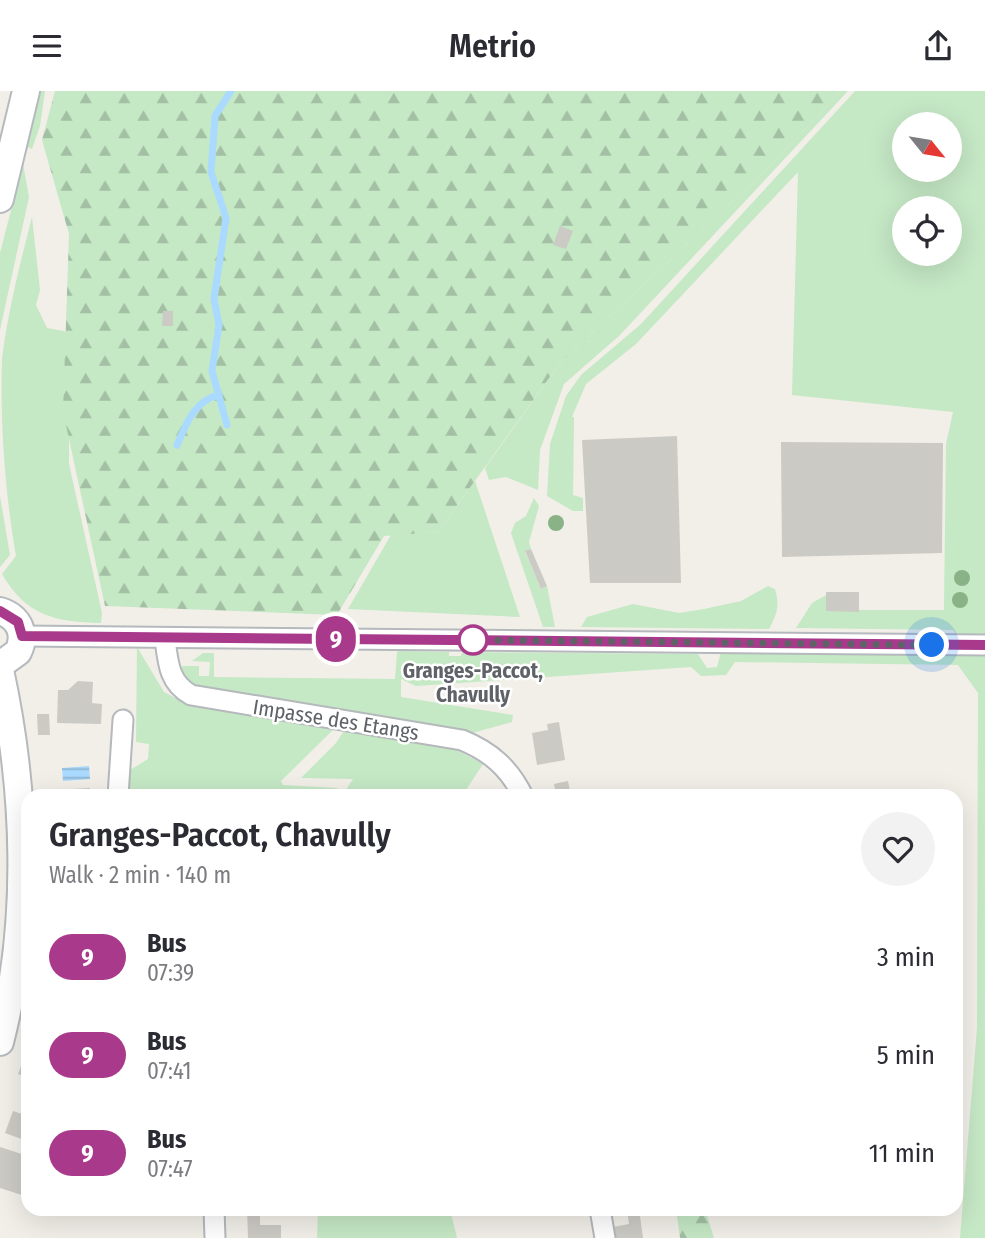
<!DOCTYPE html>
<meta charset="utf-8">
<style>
:root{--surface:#fff;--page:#f2f2f3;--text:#2b2b33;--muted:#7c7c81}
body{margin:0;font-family:"Fira Sans Condensed",sans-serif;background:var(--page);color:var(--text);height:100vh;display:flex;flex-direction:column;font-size:26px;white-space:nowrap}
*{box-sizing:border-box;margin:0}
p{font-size:23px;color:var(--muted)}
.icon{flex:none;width:38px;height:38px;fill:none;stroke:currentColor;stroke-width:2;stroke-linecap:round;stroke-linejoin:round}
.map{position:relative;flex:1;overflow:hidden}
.drawer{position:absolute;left:21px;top:698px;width:942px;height:427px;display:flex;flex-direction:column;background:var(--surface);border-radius:21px;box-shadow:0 7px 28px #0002}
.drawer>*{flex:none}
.badge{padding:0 14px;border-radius:23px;font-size:24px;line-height:46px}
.needle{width:46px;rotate:120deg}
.buttons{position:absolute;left:892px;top:21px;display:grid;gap:14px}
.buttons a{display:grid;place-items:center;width:70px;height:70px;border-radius:50%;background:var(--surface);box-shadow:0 7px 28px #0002;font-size:35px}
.you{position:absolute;width:35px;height:35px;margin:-18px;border:5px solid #fff;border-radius:50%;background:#1a73e8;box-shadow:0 0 0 10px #1a73e833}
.map>.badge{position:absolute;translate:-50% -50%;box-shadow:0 0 0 4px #fff}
.round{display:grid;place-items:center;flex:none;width:74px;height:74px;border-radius:37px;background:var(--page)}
.head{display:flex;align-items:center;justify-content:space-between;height:119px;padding:0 28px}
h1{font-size:33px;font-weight:600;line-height:52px}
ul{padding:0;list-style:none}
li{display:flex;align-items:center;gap:21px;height:98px;padding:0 28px}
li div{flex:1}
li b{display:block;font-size:26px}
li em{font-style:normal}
li .badge{min-width:77px;font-weight:700;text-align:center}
header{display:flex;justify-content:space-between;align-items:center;height:91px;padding:0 28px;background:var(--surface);font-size:32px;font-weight:600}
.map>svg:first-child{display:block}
</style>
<header><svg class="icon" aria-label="menu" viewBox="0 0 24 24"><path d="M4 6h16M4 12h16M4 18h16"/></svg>Metrio<svg class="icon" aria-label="share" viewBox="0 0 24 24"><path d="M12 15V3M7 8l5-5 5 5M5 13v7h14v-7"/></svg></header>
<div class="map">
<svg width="985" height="1147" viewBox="0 0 985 1147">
<defs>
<pattern id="forest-firs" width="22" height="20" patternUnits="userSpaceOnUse" patternTransform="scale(1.75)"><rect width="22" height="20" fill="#c5e8c5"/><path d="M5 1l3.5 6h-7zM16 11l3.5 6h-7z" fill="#a3c0a4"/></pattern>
<pattern id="water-rules" width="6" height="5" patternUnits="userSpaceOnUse" patternTransform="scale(1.75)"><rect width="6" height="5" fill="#aadaff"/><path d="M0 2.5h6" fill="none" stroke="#8eb4d2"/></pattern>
</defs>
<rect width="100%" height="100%" fill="#f1efe8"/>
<g fill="#c5e8c5" fill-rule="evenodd">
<path d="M41 0H45L40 35 32 58 26 55Z"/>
<path d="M841 0H848L620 244 564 293 540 359 538 399 506 386 489 389 485 377 560 272 765 80Z"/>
<path d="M855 0H985V1147H960L977 937 978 602 958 574 735 571 726 584 701 585 691 576 416 595 401 588V606L513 624 512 631 469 643 189 597 181 581 182 575H199V585H209L210 571 192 570 203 562H214V586L395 588 397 561 400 560 449 561V565H461L462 561 698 563 707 577 717 576 721 561 957 544 953 539 796 537 812 512 828 503V519H944L946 353 953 321 792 304 798 81 636 253 586 293 572 326H574L573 404 583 407V420H573L547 405 550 353 566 305 581 284 641 233ZM905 33H950V79H905ZM905 117H950V163H905Z"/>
<path d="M23 73 29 106 0 239V162Z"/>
<path d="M32 126 40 199 36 214 47 237 69 241V373L102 522 101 532C56 531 26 525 2 483L16 465C5 402 0 332 2 268 8 220 20 173 32 126Z"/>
<path d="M475 390 520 526 348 518 391 444 438 441Z"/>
<path d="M0 405 10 464 0 476Z"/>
<path d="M534 407 539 415 529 451 531 458 525 461 541 498 547 495 555 536H543L511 442 515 432 526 425Z"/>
<path d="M768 495 775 498C780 514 777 524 769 538L581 536 587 526 633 513 679 522 704 518 741 510Z"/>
<path d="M137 556 164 601 191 615 336 636 281 690 283 694 338 697 331 705H128L130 679 148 668 149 653 136 651Z"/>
<path d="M344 640 451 656 483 673 462 705H342L353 688 301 687 336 652Z"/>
<path d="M318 1118H450L457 1147H317Z"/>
</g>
<g fill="url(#forest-firs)">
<path d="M55 0H841L765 80 560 272 438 441 384 445 337 524 105 515 63 320 69 143 42 49Z"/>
<path d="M676 1118H705L714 1147H680Z"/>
</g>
<path fill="url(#water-rules)" d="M89 675 90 688 63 690 62 677Z"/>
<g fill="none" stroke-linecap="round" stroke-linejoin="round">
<g stroke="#aadaff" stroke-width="7">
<path d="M227 334 212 280 219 234 214 208 226 127 211 81 215 25 231 0"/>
<path d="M177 354C186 333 195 309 219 304"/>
</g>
</g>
<g fill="#cccac5">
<path d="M560 135 573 140 566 158 553 154Z"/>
<path d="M163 220H173V235H162Z"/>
<path d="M677 345 681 492H590L582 349Z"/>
<path d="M781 351 943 352 942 462 782 466Z"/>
<path d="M531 458 547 495 541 498 525 460Z"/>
<path d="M826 501H859V521L826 520Z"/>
<path d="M78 590 93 591 92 612 102 613 101 633 57 632 58 599H68Z"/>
<path d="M37 623H49L50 644H38Z"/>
<path d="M559 631 565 669 537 674 532 642 548 639 547 633Z"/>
<path d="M568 690 571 705H556L554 693Z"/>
<path d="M90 697V705H64L71 698Z"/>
<path d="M28 958V987L18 983Z"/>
<path d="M13 1020 28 1025 27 1050 5 1042Z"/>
<path d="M0 1056 28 1065V1106L0 1097Z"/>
<path d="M247 1118H260V1134H281V1147H248Z"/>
<path d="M627 1118H639L643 1147H615L613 1136 629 1133Z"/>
</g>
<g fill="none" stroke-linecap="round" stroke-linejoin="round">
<defs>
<g id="street">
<path d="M22 545 985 554"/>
<path d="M165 548C168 572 169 592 191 604L462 649C491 661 509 677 523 705"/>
<path d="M118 705 123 629"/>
<path d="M214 1118 215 1147"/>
<path d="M600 1118 605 1147"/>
</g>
<g id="secondary">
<path d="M0 108 26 0"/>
<path d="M0 520C19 526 27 543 18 561L0 574"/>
<path d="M0 579C26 699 31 831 0 951"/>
</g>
</defs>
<use href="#street" stroke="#b5b8bc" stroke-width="23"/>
<use href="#secondary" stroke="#b6babf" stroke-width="30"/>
<use href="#street" stroke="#fff" stroke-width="19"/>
<use href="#secondary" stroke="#fff" stroke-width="26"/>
</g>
<g fill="#89b387">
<circle cx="556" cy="432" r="8"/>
<circle cx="962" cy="487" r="8"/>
<circle cx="960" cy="509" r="8"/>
</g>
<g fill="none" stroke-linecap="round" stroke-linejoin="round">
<defs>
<path id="line" d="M0 520 18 531 22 545 985 554"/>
</defs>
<use href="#line" stroke="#fff" stroke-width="16"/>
<use href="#line" stroke="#a9398b" stroke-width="10"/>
<path stroke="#5f6368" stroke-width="7" stroke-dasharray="0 12.6" d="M473 549 932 554"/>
</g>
<circle fill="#fff" stroke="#a9398b" stroke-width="3.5" cx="473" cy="549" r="14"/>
<g text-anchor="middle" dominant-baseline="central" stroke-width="5" stroke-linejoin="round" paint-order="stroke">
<g font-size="21" font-weight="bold" fill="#5f6368" stroke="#fff">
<text x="473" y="580">Granges-Paccot,<tspan x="473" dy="24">Chavully</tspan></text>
</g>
<g font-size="21" fill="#5f6368" stroke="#fff">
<text transform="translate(336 629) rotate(9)">Impasse des Etangs</text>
</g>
</g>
</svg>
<div class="buttons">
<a><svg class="needle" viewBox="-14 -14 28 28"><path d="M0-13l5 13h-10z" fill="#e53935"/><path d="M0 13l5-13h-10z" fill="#7c7c81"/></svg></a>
<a><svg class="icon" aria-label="locate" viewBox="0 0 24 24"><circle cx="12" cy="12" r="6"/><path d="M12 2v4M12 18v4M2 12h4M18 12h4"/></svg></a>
</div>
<div class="you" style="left:932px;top:554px"></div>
<b class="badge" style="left:336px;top:548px;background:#a9398b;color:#fff">9</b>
<section class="drawer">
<div class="head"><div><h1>Granges-Paccot, Chavully</h1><p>Walk · 2 min · 140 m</p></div><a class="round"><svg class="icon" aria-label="heart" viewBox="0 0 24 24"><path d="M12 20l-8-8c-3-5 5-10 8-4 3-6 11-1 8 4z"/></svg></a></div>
<ul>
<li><span class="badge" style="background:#a9398b;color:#fff">9</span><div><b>Bus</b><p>07:39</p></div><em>3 min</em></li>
<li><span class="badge" style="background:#a9398b;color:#fff">9</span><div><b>Bus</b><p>07:41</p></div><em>5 min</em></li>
<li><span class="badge" style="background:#a9398b;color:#fff">9</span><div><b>Bus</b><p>07:47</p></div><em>11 min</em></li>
</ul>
</section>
</div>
